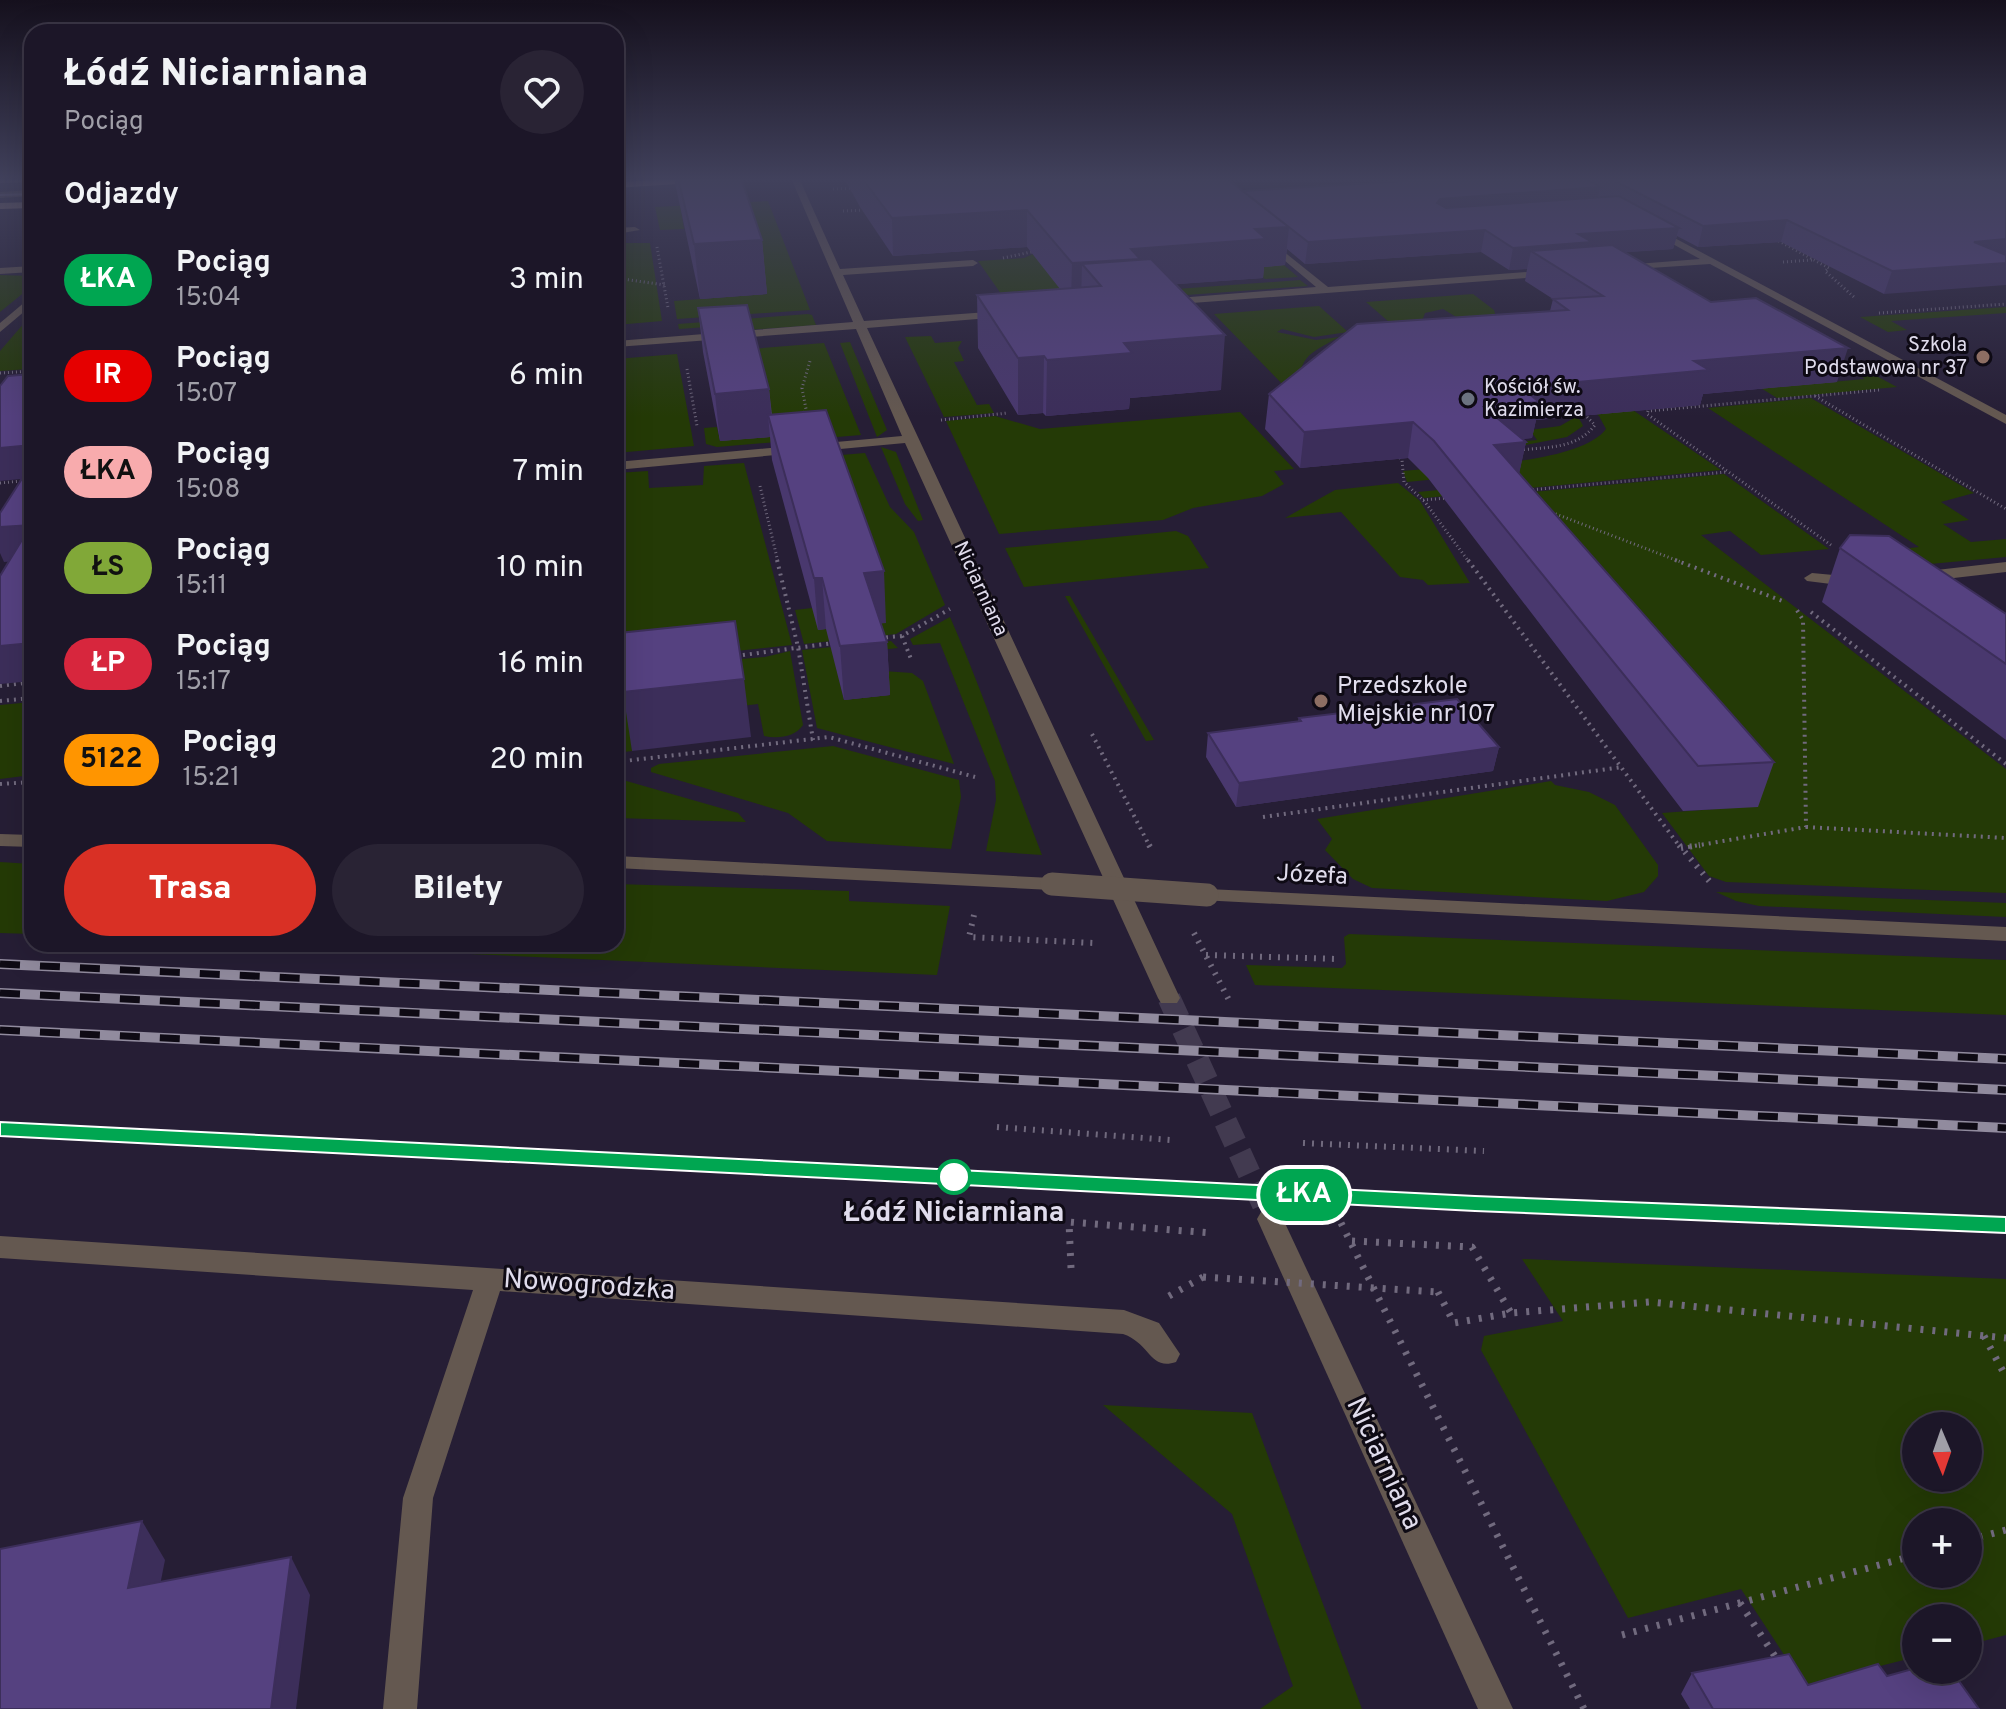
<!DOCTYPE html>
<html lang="pl">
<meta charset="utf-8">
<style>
:root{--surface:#1c1628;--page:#292334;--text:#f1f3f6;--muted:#a09fa8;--line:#3a3545;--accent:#d93025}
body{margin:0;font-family:Overpass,sans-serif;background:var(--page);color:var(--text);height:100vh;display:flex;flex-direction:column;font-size:30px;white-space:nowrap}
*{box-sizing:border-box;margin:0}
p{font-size:26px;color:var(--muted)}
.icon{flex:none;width:44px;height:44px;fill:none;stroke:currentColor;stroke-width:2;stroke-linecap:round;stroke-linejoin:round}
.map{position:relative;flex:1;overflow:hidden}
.sheet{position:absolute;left:24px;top:24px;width:600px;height:928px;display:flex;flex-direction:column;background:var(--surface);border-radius:24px;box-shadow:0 8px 32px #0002,0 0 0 2px var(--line)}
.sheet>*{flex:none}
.badge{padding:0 16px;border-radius:26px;font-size:28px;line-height:52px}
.needle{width:52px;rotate:178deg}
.buttons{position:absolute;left:1902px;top:1412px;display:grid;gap:16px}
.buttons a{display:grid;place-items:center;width:80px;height:80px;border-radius:50%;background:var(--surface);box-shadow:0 8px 32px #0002,0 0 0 2px var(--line);font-size:40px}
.map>.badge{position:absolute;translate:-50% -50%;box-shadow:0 0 0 4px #fff}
h2{padding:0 40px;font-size:30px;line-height:72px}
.round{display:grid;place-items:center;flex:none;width:84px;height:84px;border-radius:42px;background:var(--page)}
.head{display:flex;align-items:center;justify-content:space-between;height:136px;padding:0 40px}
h1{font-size:38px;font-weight:800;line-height:60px}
.cta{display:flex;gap:16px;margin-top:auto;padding:16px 40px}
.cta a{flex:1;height:92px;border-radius:48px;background:var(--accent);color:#fff;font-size:32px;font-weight:800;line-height:92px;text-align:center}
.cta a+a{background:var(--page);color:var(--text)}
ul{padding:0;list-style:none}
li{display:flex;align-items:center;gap:24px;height:96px;padding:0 40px}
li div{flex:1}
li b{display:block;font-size:30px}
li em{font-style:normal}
li .badge{min-width:88px;font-weight:700;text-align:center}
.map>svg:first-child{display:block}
</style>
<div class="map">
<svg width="2006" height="1709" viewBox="0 0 2006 1709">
<rect width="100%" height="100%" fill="#261e35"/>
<g fill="#243a06" fill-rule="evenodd">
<path d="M768 201 810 310 677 319 674 301 767 294 681 211 684 229 660 230 655 207Z"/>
<path d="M1246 233 1298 277 1265 279 1247 264 1063 293 1004 298 978 261 1024 258 1051 246Z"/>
<path d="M616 243H650L662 321 616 325Z"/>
<path d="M0 275 32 276V286L0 312Z"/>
<path d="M1300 280 1308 286 1021 307 1012 301Z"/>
<path d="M1473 294 1494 310 1496 317 1721 470 1424 498 1418 492 1520 482 1509 472 1407 482 1403 471C1449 466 1578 466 1606 429L1599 416 1505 346 1443 309 1425 313 1422 321 1396 328 1366 302Z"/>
<path d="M1319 306 1348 332 1314 337 1282 329 1277 332 1316 340 1339 337C1300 359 1306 354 1293 395L1214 314Z"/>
<path d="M2006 307V313L1891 321 1907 330 1888 332 1860 317Z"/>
<path d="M32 314V365L29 369 0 371V351Z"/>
<path d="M808 314 812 315 816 325 722 332 707 327 679 329 678 324Z"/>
<path d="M931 336 935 343 962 341 958 348 964 361 954 362 977 405 989 404 994 413 944 417 905 337Z"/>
<path d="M850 342 887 430 877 437 840 343Z"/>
<path d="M824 343 861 435 717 447 706 444 704 428 717 427 720 441 751 349Z"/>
<path d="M677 354 694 446 616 453V359Z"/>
<path d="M1869 372 1897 387 1777 398 1751 382 1774 387 1865 379 1856 373Z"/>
<path d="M1539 391C1553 394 1579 413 1583 426L1567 437 1520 446 1516 442 1537 440 1530 430 1560 426 1574 418Z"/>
<path d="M1811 398 1974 493 1941 502 1969 520 1943 524 1971 542 2006 539V557L1886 568 1849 555 1919 547 1708 408Z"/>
<path d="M1240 412 1294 469 1274 471 1284 484 1262 496 1193 508 1163 520 999 534 946 421 995 416 1040 429Z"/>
<path d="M881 447 896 452 923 520 918 521 905 504Z"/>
<path d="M865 453 890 507 914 532 945 605 896 634 804 644 795 610 812 608 829 456Z"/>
<path d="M744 463 792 645 616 664V473L648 471 649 488 703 485 704 466Z"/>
<path d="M1724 474 1829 549 1761 555 1730 531 1701 535 2006 769V893L1726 882 1709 876 1662 813 1757 806 1490 496Z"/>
<path d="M1398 483 1420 501 1470 583 1428 585 1423 580 1400 577 1341 512 1285 518 1335 490Z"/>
<path d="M1176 531 1188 536 1209 568 1024 587 1005 548Z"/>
<path d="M1065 596H1070L1154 740 1146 741Z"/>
<path d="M950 617C984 694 1011 776 1042 855L986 851 996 800 995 781 940 643 913 645 910 639Z"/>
<path d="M891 641 898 648 833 655 844 700 890 695 883 671 912 673 923 681 954 764 817 728 802 650Z"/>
<path d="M790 651 803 725C795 737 778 739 764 736L758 704 630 719 632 751 616 753V670L765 657Z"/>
<path d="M32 702V775L0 779V705Z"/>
<path d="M833 746 959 780 961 797 951 849 827 841 788 813 651 772V768L659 764Z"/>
<path d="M616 778 738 813 746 822 616 818Z"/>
<path d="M1551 781 1555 785 1589 792 1615 805 1658 865V876L1644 892 1607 901 1372 888 1353 879 1325 850 1332 839 1317 819Z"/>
<path d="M0 862 32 864V934L0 933Z"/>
<path d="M616 884 849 891V901L950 906 937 975 245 944H616Z"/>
<path d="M1716 892 2006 903V917L1759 906 1736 901Z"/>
<path d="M1349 934 2006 960V1015L1255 985 1246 965 1342 968 1346 964 1344 937Z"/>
<path d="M1522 1259 2006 1279V1635L1968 1645V1618H1916V1657L1804 1685 1741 1589 1628 1618 1481 1350 1484 1336 1563 1321ZM1916 1426H1968V1478H1916ZM1916 1522H1968V1574H1916Z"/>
<path d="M1103 1405 1252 1413 1362 1709H1260L1293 1686 1232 1514Z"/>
</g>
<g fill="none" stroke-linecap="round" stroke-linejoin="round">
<path stroke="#423a50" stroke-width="23" stroke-dasharray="23 11" stroke-linecap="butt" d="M1169 998 1270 1219"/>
<g stroke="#716a7e" stroke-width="3" stroke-dasharray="1 3" stroke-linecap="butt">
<path d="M833 189 855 188"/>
<path d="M843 211 865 210"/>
<path d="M1775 239 1829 268 1825 271 1855 298"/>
<path d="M657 247 668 308"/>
<path d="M1003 258 1036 251"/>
<path d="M1783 262 1812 260"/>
<path d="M616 278 665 285"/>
<path d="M1879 313 2006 304"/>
<path d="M687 369 697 426"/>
<path d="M0 373 32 371"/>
<path d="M1815 396 2006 509"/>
<path d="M803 416 806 409 802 388 810 361"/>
<path d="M941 420 1008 413"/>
<path d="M1520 450C1547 447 1577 449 1595 425L1582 412"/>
<path d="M1397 455 1402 460 1404 482 1425 502 1469 562"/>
<path d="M0 483 32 480"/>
<path d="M760 486 778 562"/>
<path d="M1529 490 1726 472"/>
<path d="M1423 500 1447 498"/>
<path d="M1548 511 1681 562"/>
<path d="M1831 545 1647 414 1648 411 1879 390"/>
</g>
<g stroke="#716a7e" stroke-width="4" stroke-dasharray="2 5" stroke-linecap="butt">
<path d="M777 560 798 647 813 740"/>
<path d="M1468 560 1680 847"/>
<path d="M1675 560 1785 602"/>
<path d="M1811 612 2006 764"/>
<path d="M902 636 911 659"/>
<path d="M879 638 902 636 950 609"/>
<path d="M736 656 833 643"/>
<path d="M0 686 32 682"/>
<path d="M0 701 32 698"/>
<path d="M1092 734 1150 847"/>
<path d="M616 762 829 737 975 777"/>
<path d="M0 784 32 782"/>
<path d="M1263 817 1622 767"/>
<path d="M1806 827 2006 838"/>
<path d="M1688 847 1806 827 1803 620 1795 607"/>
</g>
<g stroke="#716a7e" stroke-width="6" stroke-dasharray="2 7" stroke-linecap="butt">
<path d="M1149 845 1152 850"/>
<path d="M1679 845 1710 882"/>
<path d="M1681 848 1700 845"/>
<path d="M974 915 969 937 1094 943"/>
<path d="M1194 933 1229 1000"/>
<path d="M1206 955 1338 959"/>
<path d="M997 1127 1171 1140"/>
<path d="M1303 1143 1484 1151"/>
</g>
<g stroke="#716a7e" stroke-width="7" stroke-dasharray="3 9" stroke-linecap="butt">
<path d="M1341 1223 1584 1709"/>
<path d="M1352 1241 1472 1247 1511 1313"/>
<path d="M1071 1268 1069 1222 1212 1233"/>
<path d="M1438 1292 1454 1323 1511 1313 1650 1302 2006 1338"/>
<path d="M1169 1296 1203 1277"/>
<path d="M1984 1336 2006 1377"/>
<path d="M1968 1540 2006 1530"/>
<path d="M1740 1603 1778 1661"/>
<path d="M1622 1635 1916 1555"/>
</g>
<g fill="#645850" fill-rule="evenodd">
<path d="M791 178H799L840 269 973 260 978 263 973 266 843 275 864 321 1002 311 1008 314 1002 317 867 328 1180 998 1177 1003H1161L1158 998 905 443 616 470V462L902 436 856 329 616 347V341L853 322Z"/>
<path d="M32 190V196L0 198V192Z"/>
<path d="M1654 227 2006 415V424L1710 264 1620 270 1624 265 1700 259 1651 232Z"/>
<path d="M616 228 635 227 640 230 616 234Z"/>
<path d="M1268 239 1328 287 1552 270 1557 273 1552 276 1165 305 1160 302 1165 299 1316 287 1265 244Z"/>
<path d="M32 266V272L0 274V268Z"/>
<path d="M32 296V305L0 332V323Z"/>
<path d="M2006 562V572L1919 582 1911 577 1919 572Z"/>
<path d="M1812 573 1855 577 1863 582 1855 587 1807 581 1804 578Z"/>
<path d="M0 834 32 835V847L0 846Z"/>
<path d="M616 856 1052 878 1062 884 1052 890 616 868Z"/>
<path d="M1207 889 2006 927V941L1200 900 1197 895 1200 890Z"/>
<path d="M1270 1209 1279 1212 1283 1219 1513 1709H1478L1257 1219 1261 1212Z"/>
<path d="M0 1236 1124 1310 1159 1323 1180 1354 1176 1362C1150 1371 1150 1343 1123 1334L500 1291 433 1498 417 1709H383L403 1498 473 1290 0 1258Z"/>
</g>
<g fill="#a58d7d" fill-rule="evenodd">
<path d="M0 178H32V182L0 183Z"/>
<path d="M713 178H767L616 188V182Z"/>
<path d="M32 202V208L0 209V203Z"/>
</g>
<path stroke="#918b9e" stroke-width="2" d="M0 195 32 194"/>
<defs>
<g id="rail-far1">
<path d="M0 964 2006 1059"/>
<path d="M0 993 2006 1090"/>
<path d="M0 1030 2006 1128"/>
<path d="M0 1129 1475 1203 1893 1220"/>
</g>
<path id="rail" d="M1845 1218 2006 1225"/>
</defs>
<use href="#rail-far1" stroke="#918b9e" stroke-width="10"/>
<use href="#rail" stroke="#918b9e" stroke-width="12"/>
<use href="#rail-far1" stroke="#0e0a14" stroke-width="7" stroke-dasharray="20" stroke-linecap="butt"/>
<use href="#rail" stroke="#0e0a14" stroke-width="9" stroke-dasharray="27" stroke-linecap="butt"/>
<path stroke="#716a7e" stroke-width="7" stroke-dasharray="3 9" stroke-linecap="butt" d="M1203 1277 1438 1292"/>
<path stroke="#645850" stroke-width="23" d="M1052 884 1207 895"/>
</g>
<g fill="#49386e">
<path d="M674 178H741L762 240 767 294 700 299Z"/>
<path d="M844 178H1180L1182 180 1243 191 1388 182V178H2006L1884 294 1781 242 1698 247 1677 236 1673 249 1625 252 1837 382 1703 394 1700 405 1536 420 1532 438 1522 439 1526 442 1519 473 1774 762 1758 807 1683 811 1428 478 1408 458 1300 468 1265 429 1269 394 1550 311 1553 299 1525 281 1527 269 1509 270 1481 252 1305 264 1287 249 1285 265 1264 267 1263 278 1176 284 1221 390 1130 398 1129 409 1046 416 1043 413 1018 415 978 348 977 295 1060 289 1027 247 893 256 860 207Z"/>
<path d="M698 308 769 389 772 415 886 623H881L887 642 890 695 844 700 826 629 818 630 772 460 770 437 720 441 703 352Z"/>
<path d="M1840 548 2006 614V740L1822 602Z"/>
<path d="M1299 718 1499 747 1493 771 1236 807 1206 757 1208 733 1298 721Z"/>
<path d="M1692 1673 1808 1685 1887 1676 1979 1709H1690L1681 1694Z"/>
</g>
<g fill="#3c2e5a">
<path d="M1600 187 1596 207 1434 224 1437 203 1440 199Z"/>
<path d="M1027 210V247L893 256 892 218Z"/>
<path d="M1787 220 1781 242 1698 247 1703 226Z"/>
<path d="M1289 227 1285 265 1264 267 1263 278 1139 287 1101 286 1082 264 1081 303H1071L1072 263 1131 249 1255 229Z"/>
<path d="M1679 228 1673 249 1590 255 1531 251 1527 269 1509 270 1513 248 1578 234Z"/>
<path d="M1485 230 1481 252 1305 264 1308 242Z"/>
<path d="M2006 239V261L1974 242Z"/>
<path d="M762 240 767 294 700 299 694 244Z"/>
<path d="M2006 263V285L1884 294 1892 271Z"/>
<path d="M1225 335 1221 390 1130 398 1129 409 1046 416 1047 360 1124 343Z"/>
<path d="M1848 348 1837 382 1703 394 1700 405 1536 420 1532 438 1477 443 1484 407 1527 392 1534 386 1694 361Z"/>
<path d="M1044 356 1043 413 1018 415V358Z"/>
<path d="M769 389 773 434 768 415 770 437 720 441 715 394Z"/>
<path d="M1413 422 1408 458 1300 468 1304 432Z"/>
<path d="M1526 442 1518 479 1494 445Z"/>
<path d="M32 445V478L0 481V448Z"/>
<path d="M31 525 32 560 4 562 0 553V527Z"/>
<path d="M884 571 886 623 867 625 864 573Z"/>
<path d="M814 578H822L826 629 818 630Z"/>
<path d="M887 642 890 695 844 700 840 646Z"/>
<path d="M32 643V681L0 684V646Z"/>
<path d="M744 679 751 737 632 751 623 692Z"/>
<path d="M1499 747 1493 771 1236 807 1239 783Z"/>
<path d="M142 1521 165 1560 152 1626 128 1588Z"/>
<path d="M291 1557 310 1595 296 1709H271Z"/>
</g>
<g fill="#554180" stroke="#3c2e5a" stroke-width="2">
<path d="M678 178H741L762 240 694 244Z"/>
<path d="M862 178H1180L1182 180 1226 178 1289 227 1255 229 1266 239 1131 249 1140 259 1072 263 1027 210 892 218Z"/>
<path d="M1401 178H1584L1600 187 1440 199 1437 203 1446 208 1619 196 1679 228 1578 234 1592 242 1513 248 1485 230 1308 242 1243 191 1407 181Z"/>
<path d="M1609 178H2006V239L1974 242 2006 255V263L1892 271 1787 220 1703 226Z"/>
<path d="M1612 245 1711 302 1756 298 1848 348 1694 361 1709 370 1534 386 1541 391 1527 392 1539 402 1484 407 1526 442 1494 445 1774 762 1698 766 1434 441 1413 422 1304 432 1269 394 1357 324 1568 310 1553 299 1603 296 1531 251Z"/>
<path d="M1151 259 1225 335 1124 343 1132 353 1047 360 1044 356 1018 358 977 295 1101 286 1082 264Z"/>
<path d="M747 305 769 389 715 394 698 308Z"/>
<path d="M32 374V445L0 448V386L8 376Z"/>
<path d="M826 410 884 571 864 573 887 642 840 646 822 578H814L768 415Z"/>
<path d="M32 463V643L0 646V576L31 525 0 527V513Z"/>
<path d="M1850 535 1889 536 2006 614V664L1840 548Z"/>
<path d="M735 621 744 679 623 692 619 633Z"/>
<path d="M1457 699 1499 747 1239 783 1208 733 1301 721 1299 718Z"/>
<path d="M142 1521 128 1588 291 1557 271 1709H0V1549Z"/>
<path d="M1789 1654 1808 1685 1878 1664 1887 1676 1916 1668V1670H1951L1979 1709H1713L1692 1673Z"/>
</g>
<linearGradient id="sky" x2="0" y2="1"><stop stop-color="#15101d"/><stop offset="0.43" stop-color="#41415c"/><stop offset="1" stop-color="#41415c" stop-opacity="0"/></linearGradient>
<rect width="2006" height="417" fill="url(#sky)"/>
<path fill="#00a651" stroke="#fff" stroke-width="2" d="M0 1122 1475 1196 2006 1217V1233L1475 1211 0 1136Z"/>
<g fill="#8d6e63" stroke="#0e0a14" stroke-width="3">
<circle cx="1983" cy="357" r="8"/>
<circle cx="1321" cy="701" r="8"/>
</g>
<circle fill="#6b7280" stroke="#0e0a14" stroke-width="3" cx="1468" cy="399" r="8"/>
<circle fill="#fff" stroke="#00a651" stroke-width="4" cx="954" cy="1177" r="16"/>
<g text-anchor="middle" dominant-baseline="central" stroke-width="6" stroke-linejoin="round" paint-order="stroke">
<g font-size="20" fill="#e0dcec" stroke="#0e0a14" text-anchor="end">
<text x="1967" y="346">Szkola<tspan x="1967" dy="23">Podstawowa nr 37</tspan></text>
<text x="1484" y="388" text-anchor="start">Kościół św.<tspan x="1484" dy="23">Kazimierza</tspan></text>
</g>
<g font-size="20" fill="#e0dcec" stroke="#0e0a14">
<text transform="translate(980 589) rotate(65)">Niciarniana</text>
</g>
<g font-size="24" fill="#e0dcec" stroke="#0e0a14" text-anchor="start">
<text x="1337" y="687">Przedszkole<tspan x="1337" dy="28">Miejskie nr 107</tspan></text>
</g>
<g font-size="24" fill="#e0dcec" stroke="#0e0a14">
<text transform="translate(1312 876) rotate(3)">Józefa</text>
</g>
<g font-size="28" font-weight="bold" fill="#e0dcec" stroke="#0e0a14">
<text x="954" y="1214">Łódź Niciarniana</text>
</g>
<g font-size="28" fill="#e0dcec" stroke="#0e0a14">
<text transform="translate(589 1286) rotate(4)">Nowogrodzka</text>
<text transform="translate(1383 1464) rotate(65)">Niciarniana</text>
</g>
</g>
</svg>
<div class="buttons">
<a><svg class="needle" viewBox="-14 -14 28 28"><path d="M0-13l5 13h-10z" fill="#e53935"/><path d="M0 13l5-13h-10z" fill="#a09fa8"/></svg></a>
<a>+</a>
<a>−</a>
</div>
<b class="badge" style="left:1304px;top:1195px;background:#00a651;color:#fff">ŁKA</b>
<section class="sheet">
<div class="head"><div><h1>Łódź Niciarniana</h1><p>Pociąg</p></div><a class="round"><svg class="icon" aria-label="heart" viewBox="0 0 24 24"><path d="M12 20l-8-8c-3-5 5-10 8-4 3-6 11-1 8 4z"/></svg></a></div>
<h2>Odjazdy</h2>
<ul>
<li><span class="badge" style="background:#00a651;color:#fff">ŁKA</span><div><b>Pociąg</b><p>15:04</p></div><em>3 min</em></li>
<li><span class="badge" style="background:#e50000;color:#fff">IR</span><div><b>Pociąg</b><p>15:07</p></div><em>6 min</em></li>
<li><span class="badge" style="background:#f8abad;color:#111">ŁKA</span><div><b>Pociąg</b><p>15:08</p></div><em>7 min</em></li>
<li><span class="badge" style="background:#81a838;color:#111">ŁS</span><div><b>Pociąg</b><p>15:11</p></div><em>10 min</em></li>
<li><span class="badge" style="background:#d7263d;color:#fff">ŁP</span><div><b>Pociąg</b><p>15:17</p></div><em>16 min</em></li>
<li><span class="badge" style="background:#ff9500;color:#111">5122</span><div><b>Pociąg</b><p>15:21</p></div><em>20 min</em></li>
</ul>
<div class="cta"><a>Trasa</a><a>Bilety</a></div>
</section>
</div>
